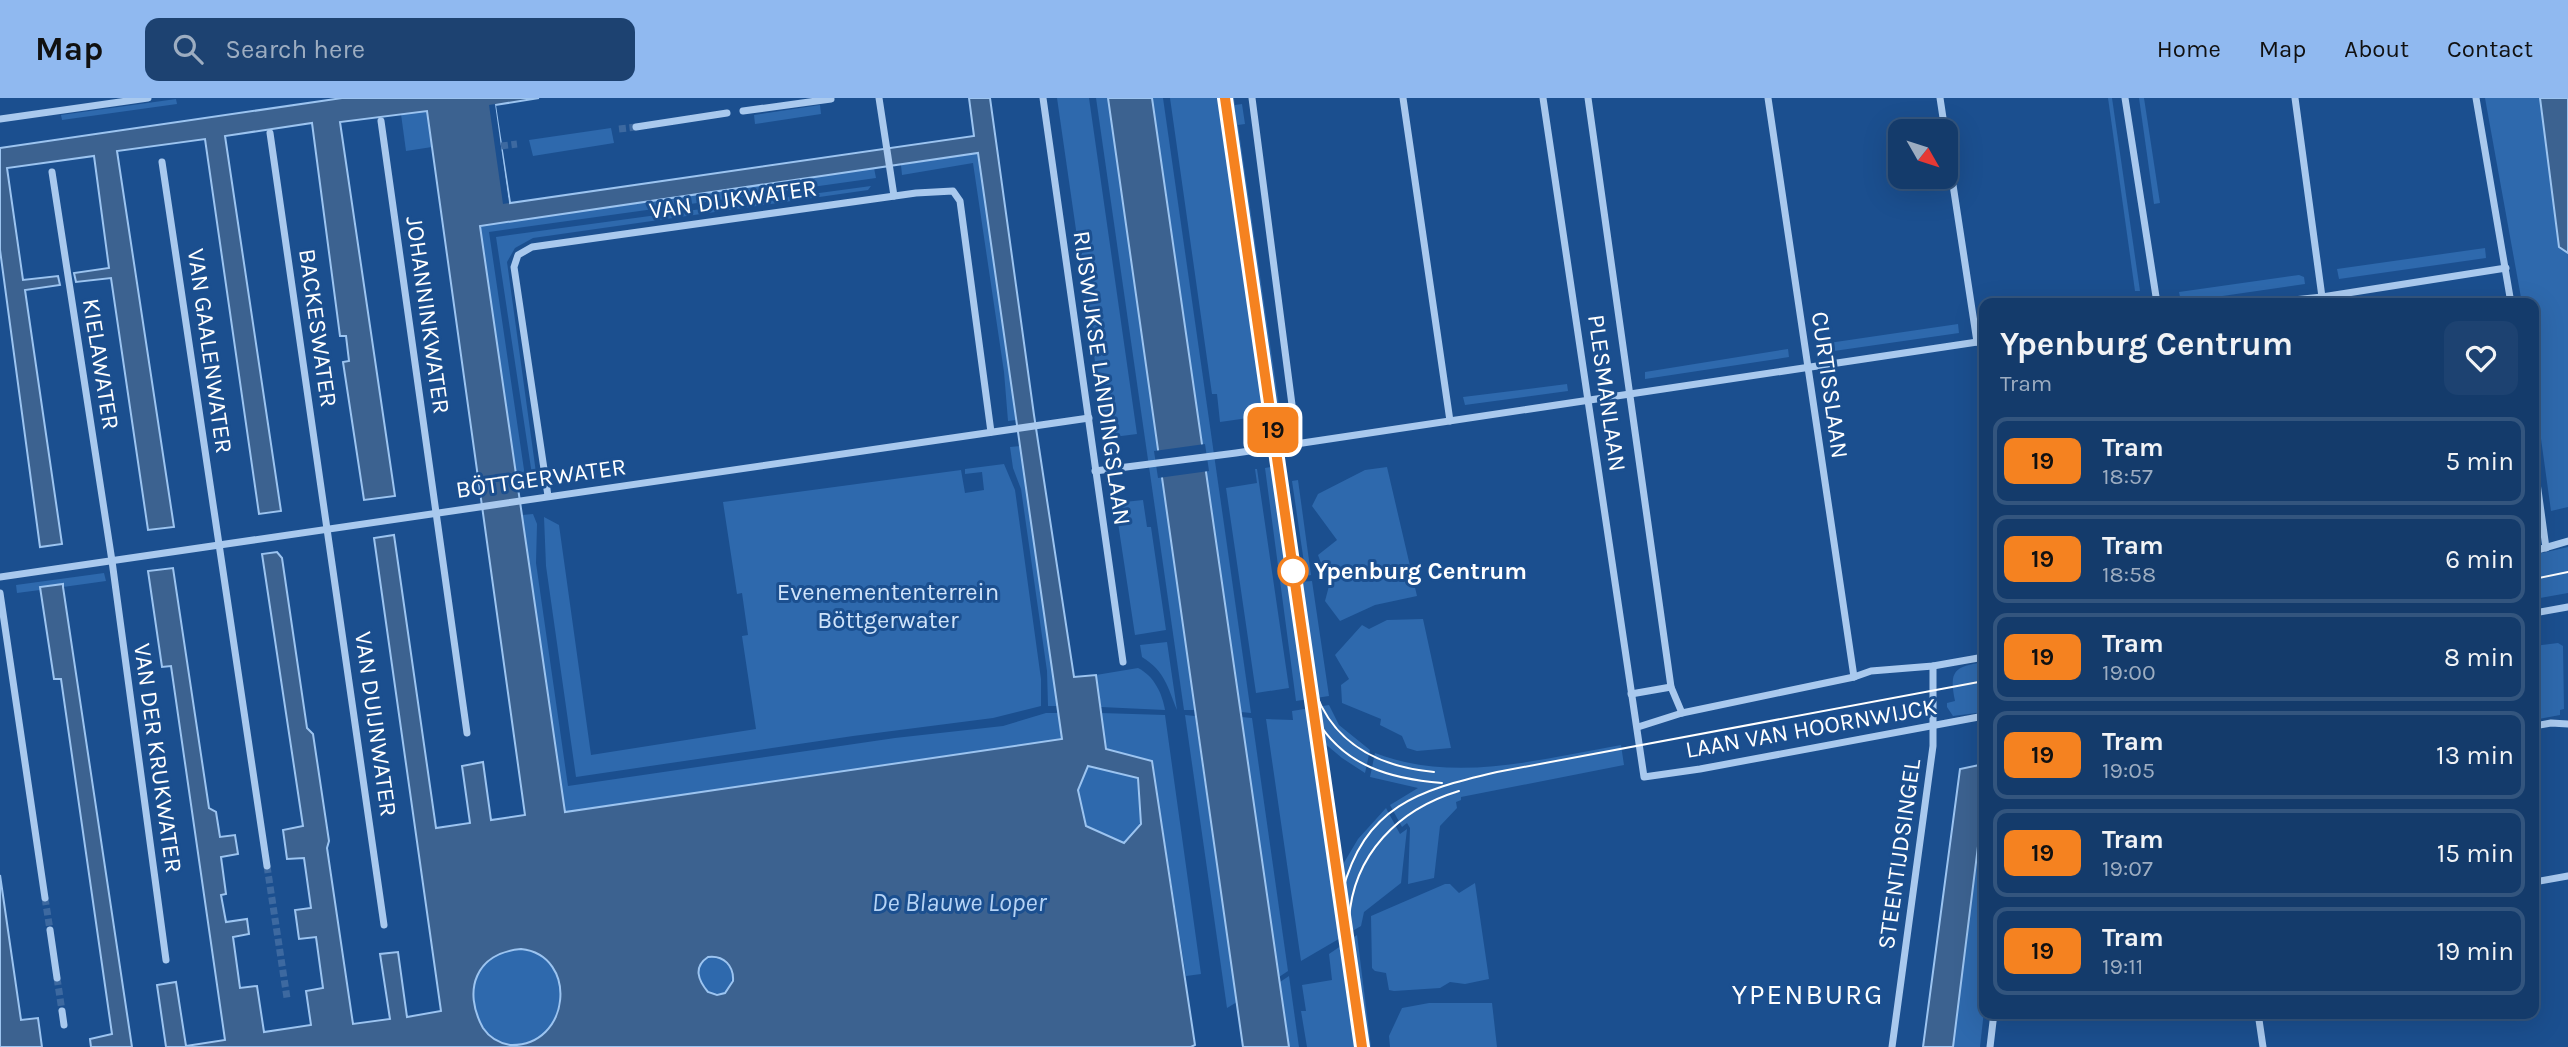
<!DOCTYPE html>
<meta charset="utf-8">
<style>
:root{--surface:#143b6b;--page:#1d4271;--text:#f1f3f6;--muted:#9dadc1;--line:#33557e;--accent:#90b9f0}
body{margin:0;font-family:Karla,sans-serif;background:var(--page);color:var(--text);height:100vh;display:flex;flex-direction:column;font-size:26px;white-space:nowrap}
*{box-sizing:border-box;margin:0}
p{font-size:23px;color:var(--muted)}
.icon{flex:none;width:38px;height:38px;fill:none;stroke:currentColor;stroke-width:2;stroke-linecap:round;stroke-linejoin:round}
.map{position:relative;flex:1;overflow:hidden}
.panel{position:absolute;left:1979px;top:200px;width:560px;height:721px;display:flex;flex-direction:column;background:var(--surface);border-radius:14px;box-shadow:0 7px 28px #0002,0 0 0 2px var(--line)}
.panel>*{flex:none}
.badge{padding:0 14px;border-radius:10px;font-size:24px;line-height:46px}
.needle{width:46px;rotate:129deg}
.fabs{position:absolute;left:1888px;top:21px;display:grid;gap:14px}
.fabs a{display:grid;place-items:center;width:70px;height:70px;border-radius:14px;background:var(--surface);box-shadow:0 7px 28px #0002,0 0 0 2px var(--line);font-size:35px}
.map>.badge{position:absolute;translate:-50% -50%;box-shadow:0 0 0 4px #fff}
.round{display:grid;place-items:center;flex:none;width:74px;height:74px;border-radius:14px;background:var(--page)}
.head{display:flex;align-items:center;justify-content:space-between;height:119px;padding:0 21px}
h1{font-size:33px;font-weight:700;line-height:52px}
ul{padding:0;list-style:none}
li{display:flex;align-items:center;gap:21px;height:88px;margin:0 14px 10px;padding:0 7px;border:4px solid var(--line);border-radius:14px}
li div{flex:1}
li b{display:block;font-size:26px}
li em{font-style:normal}
li .badge{min-width:77px;font-weight:700;text-align:center}
header{display:flex;align-items:center;gap:42px;box-sizing:border-box;height:98px;padding:0 35px;background:var(--accent);color:#111}
header strong{font-size:33px}
nav{display:flex;gap:38px;margin-inline-start:auto;font-size:24px}
.search{width:490px;height:63px;background:var(--page);display:flex;align-items:center;gap:18px;box-sizing:border-box;padding:0 24px;border-radius:14px;color:var(--muted);font-size:26px}
.map>svg:first-child{display:block}
</style>
<header>
<strong>Map</strong>
<div class="search"><svg class="icon" aria-label="search" viewBox="0 0 24 24"><circle cx="10" cy="10" r="6"/><path d="M15 15l6 6"/></svg>Search here</div>
<nav><a>Home</a><a>Map</a><a>About</a><a>Contact</a></nav>
</header>
<div class="map">
<svg width="2568" height="949" viewBox="0 0 2568 949">
<rect width="100%" height="100%" fill="#1b4f8f"/>
<g fill="#2e69ad">
<path d="M1057 0H1089L1137 336 1106 340Z"/>
<path d="M1096 0H1108L1195 612H1184Z"/>
<path d="M1152 0H1163L1251 615 1241 614Z"/>
<path d="M1170 0H1234L1235 7 1242 6 1245 26 1238 27 1281 321 1249 326 1248 320 1220 324 1217 296H1212Z"/>
<path d="M2108 0H2112L2140 193H2135Z"/>
<path d="M2139 0H2144L2160 105 2154 106Z"/>
<path d="M2485 0H2540L2559 149 2568 155V409L2551 413 2534 290V205H2522Z"/>
<path d="M176 1 177 6 62 22 61 17Z"/>
<path d="M820 7 821 16 755 26 754 17Z"/>
<path d="M427 13 432 49 406 53 401 16Z"/>
<path d="M611 30 614 45 533 58 529 42Z"/>
<path d="M978 55 1016 322 1008 323 1004 274 973 65 902 77 901 67Z"/>
<path d="M874 70 876 80 489 134 527 392 518 394 480 128Z"/>
<path d="M871 88 868 92 533 140 515 150 507 164 537 382 534 390 496 139Z"/>
<path d="M2485 150 2486 160 2339 181 2337 171Z"/>
<path d="M2299 177 2304 179 2305 186 2181 204 2179 194Z"/>
<path d="M1958 226 1959 235 1827 254 1824 253 1822 246Z"/>
<path d="M1788 251 1789 259 1645 281V274Z"/>
<path d="M1567 286 1568 293 1465 307 1463 299Z"/>
<path d="M1020 348 1058 608H1048L1047 573 1021 391 1013 370 1010 349Z"/>
<path d="M1004 366 1015 392 1041 581V608L993 620 853 638 576 679 546 468 544 419 559 427 591 657 756 631 742 538 748 537 742 495 737 496 723 404 961 372 965 395 984 392 982 374 965 376V371Z"/>
<path d="M1282 367 1299 484 1312 483 1329 598 1296 603 1265 370Z"/>
<path d="M1387 369 1417 498 1375 507 1340 523 1325 503 1329 488 1318 457 1337 442 1312 408 1318 396 1365 372Z"/>
<path d="M1255 371H1257L1289 590 1256 595 1226 390 1257 385Z"/>
<path d="M1298 382 1311 477 1306 478 1292 383Z"/>
<path d="M1143 402 1147 429H1151L1166 532 1135 537 1115 405Z"/>
<path d="M533 416 537 426 536 465 568 688 895 640 1003 628 1046 615H1059L1062 642 565 714 522 417Z"/>
<path d="M2568 449V495L2534 501V457Z"/>
<path d="M104 475 106 483 63 489 62 486 41 489 40 492 17 495 16 487Z"/>
<path d="M1423 521 1451 650 1417 653 1407 650 1402 638 1380 627 1381 621 1342 605 1341 587 1349 581 1335 557 1362 527 1369 531 1387 522Z"/>
<path d="M1167 544 1177 612C1168 590 1165 573 1142 559L1140 547Z"/>
<path d="M2558 545 2563 548 2564 611 2560 612V617L2534 622V548Z"/>
<path d="M1984 564V614L1953 618 1947 609V605L1955 603C1949 572 1954 569 1984 564Z"/>
<path d="M1138 570C1154 578 1162 595 1165 612L1101 609 1096 577Z"/>
<path d="M1329 607 1339 627 1370 652 1365 675 1342 660 1323 644 1342 768 1358 741 1386 710 1400 736 1407 731 1401 785 1364 814 1361 828 1301 863 1266 621 1293 622 1292 613Z"/>
<path d="M1101 615 1165 617 1201 876 1186 878 1152 663 1106 651Z"/>
<path d="M1185 617 1195 618 1237 904 1227 910Z"/>
<path d="M1241 619 1252 620 1288 873 1279 879Z"/>
<path d="M1621 647 1624 667 1461 699V702L1456 704 1457 710 1440 728 1434 780 1408 786 1410 730 1407 725 1402 729 1390 707 1418 690 1370 679 1375 655C1456 686 1540 661 1621 647Z"/>
<path d="M1088 668 1138 680 1141 726 1123 745 1086 729 1078 692Z"/>
<path d="M1984 700V913L1980 949H1953Z"/>
<path d="M1475 785 1489 881 1465 886 1450 884 1440 890 1394 893 1389 892 1386 875 1375 873 1372 870 1371 818 1445 786H1450L1459 795Z"/>
<path d="M1357 837 1371 949H1307L1301 913H1306L1302 887 1332 882 1329 856Z"/>
<path d="M521 851C579 857 571 949 510 947 499 945 489 939 483 930 462 892 476 855 521 851Z"/>
<path d="M708 859C730 857 740 879 725 895L711 896C698 885 693 870 708 859Z"/>
<path d="M1289 878 1299 949H1289L1280 884Z"/>
<path d="M1429 905H1492L1497 949H1390L1389 938 1402 910Z"/>
</g>
<g fill="#3c6290" stroke="#9cc4f0" stroke-width="2" fill-rule="evenodd">
<path d="M342 0H539L495 7 510 105 974 38 969 0H990L1034 317 1074 579 1096 577 1106 651 1152 663 1195 947 1191 949H166L157 887 176 884 186 948 225 942 171 568 162 569 148 473 173 470 209 710 216 714 220 739 235 737 238 756 221 759 226 796 221 797 226 824 247 821 249 836 233 839 240 890 257 888 264 934 311 927 306 893 323 890 316 839 299 841 295 812 311 810 304 760 287 761 283 732 303 728 262 456 277 454 282 460 307 630 313 636 329 743 327 750 353 926 390 921 380 856 398 854 407 919 441 913 374 440 394 437 436 730 470 725 462 668 483 664 491 722 525 717 427 13 340 24 395 398 364 402 343 264 349 263 346 238H340L312 25 225 38 281 413 259 416 205 41 117 53 174 429 148 432 111 180 76 184 74 175 109 170 94 58 7 70 23 182 58 178 60 187 25 192 62 446 40 449 0 152V50ZM978 55 1062 641 565 714 480 128ZM1088 668 1138 680 1141 726 1124 745 1086 728 1078 692ZM521 851C579 857 571 949 510 947 499 945 489 939 483 930 462 892 476 855 521 851ZM708 859C724 857 734 868 733 883L725 895 717 897 708 894C698 882 693 869 708 859Z"/>
<path d="M1108 0H1152L1289 949H1243Z"/>
<path d="M2540 0H2568V155L2559 149Z"/>
<path d="M63 486V489L132 949H91L90 941 112 936 61 581H54L40 489Z"/>
<path d="M1984 666V700L1953 949H1923L1960 671Z"/>
<path d="M0 777 21 922 38 920 42 949H0Z"/>
</g>
<g fill="#1b4f8f">
<path d="M495 6 509 105 503 106 489 7Z"/>
<path d="M1205 346 1209 373 1158 380 1154 353Z"/>
</g>
<g fill="none" stroke-linecap="round" stroke-linejoin="round">
<g stroke="#3d69a0" stroke-width="7" stroke-dasharray="7 3.5" stroke-linecap="butt">
<path d="M619 31 636 29"/>
<path d="M501 48 517 46"/>
<path d="M267 768 287 900"/>
<path d="M45 800 50 832"/>
<path d="M57 880 62 913"/>
</g>
<g stroke="#a9c9ee" stroke-width="7">
<path d="M879 0 894 98"/>
<path d="M1043 0 1123 564"/>
<path d="M1252 0 1297 345"/>
<path d="M1403 0 1450 323"/>
<path d="M1543 0 1644 679 1700 671 1984 618"/>
<path d="M1588 0 1671 589 1682 615"/>
<path d="M1768 0 1854 579"/>
<path d="M1940 0 1945 33"/>
<path d="M2125 0 2157 205"/>
<path d="M2295 0 2322 199"/>
<path d="M2476 0 2511 205"/>
<path d="M743 13 831 1"/>
<path d="M0 21 148 0"/>
<path d="M381 23 467 635"/>
<path d="M636 29 727 15"/>
<path d="M270 35 384 827"/>
<path d="M1946 41 1977 244"/>
<path d="M162 64 267 768"/>
<path d="M52 74 112 463 166 862"/>
<path d="M2265 205 2322 199 2506 170"/>
<path d="M2534 363 2546 450"/>
<path d="M1095 373 1236 355 1984 243"/>
<path d="M548 398 514 169 518 157 532 149 916 95 953 93 960 103 991 334"/>
<path d="M2534 453 2568 443"/>
<path d="M0 479 1089 320"/>
<path d="M0 495 45 800"/>
<path d="M2534 515 2568 509"/>
<path d="M1631 596 1671 589"/>
<path d="M2534 628 2551 625 2568 626"/>
<path d="M1638 629 1682 615 1854 579 1871 573 1933 568 1984 559"/>
<path d="M2534 784 2568 778"/>
<path d="M50 832 57 880"/>
<path d="M62 913 64 927"/>
<path d="M2258 915 2263 949"/>
<path d="M1892 949 1933 648V568"/>
<path d="M1990 949 1994 915"/>
</g>
<g stroke="#fff" stroke-width="2">
<path d="M1225 0 1362 949"/>
<path d="M2534 481 2568 474"/>
<path d="M1316 596C1336 648 1381 669 1434 674"/>
<path d="M1317 622C1344 668 1391 681 1442 685"/>
<path d="M1342 795C1364 708 1419 692 1497 674L1984 583"/>
<path d="M1349 822C1353 756 1399 711 1459 693"/>
</g>
</g>
<g fill="none" stroke-linecap="round" stroke-linejoin="round">
<defs>
<path id="line" d="M1225 0 1362 949"/>
</defs>
<use href="#line" stroke="#fff" stroke-width="16"/>
<use href="#line" stroke="#f58220" stroke-width="10"/>
</g>
<circle fill="#fff" stroke="#f58220" stroke-width="3.5" cx="1293" cy="473" r="14"/>
<g text-anchor="middle" dominant-baseline="central" stroke-width="6" stroke-linejoin="round" paint-order="stroke">
<g font-size="24" fill="#fff" stroke="#1b4f8f">
<text transform="translate(733 101) rotate(-8)">VAN DIJKWATER</text>
<text transform="translate(428 217) rotate(82)">JOHANNINKWATER</text>
<text transform="translate(318 230) rotate(82)">BACKESWATER</text>
<text transform="translate(210 253) rotate(82)">VAN GAALENWATER</text>
<text transform="translate(101 266) rotate(81)">KIELAWATER</text>
<text transform="translate(1102 280) rotate(82)">RIJSWIJKSE LANDINGSLAAN</text>
<text transform="translate(1830 287) rotate(82)">CURTISSLAAN</text>
<text transform="translate(1607 295) rotate(82)">PLESMANLAAN</text>
<text transform="translate(541 380) rotate(-8)">BÖTTGERWATER</text>
<text transform="translate(376 626) rotate(82)">VAN DUIJNWATER</text>
<text transform="translate(1811 630) rotate(-10)">LAAN VAN HOORNWIJCK</text>
<text transform="translate(158 660) rotate(82)">VAN DER KRUKWATER</text>
<text transform="translate(1899 756) rotate(-82)">STEENTIJDSINGEL</text>
</g>
<g font-size="24" font-weight="bold" fill="#fff" stroke="#1b4f8f" text-anchor="start">
<text x="1314" y="473">Ypenburg Centrum</text>
</g>
<g font-size="24" fill="#cfe3fa" stroke="#1b4f8f">
<text x="888" y="494">Evenemententerrein<tspan x="888" dy="28">Böttgerwater</tspan></text>
</g>
<g font-size="26" font-style="italic" fill="#b5d3f5" stroke="#1b4f8f">
<text x="959" y="804">De Blauwe Loper</text>
</g>
<g font-size="28" letter-spacing="2" fill="#fff" stroke="#1b4f8f">
<text x="1808" y="896">YPENBURG</text>
</g>
</g>
</svg>
<div class="fabs">
<a><svg class="needle" viewBox="-14 -14 28 28"><path d="M0-13l5 13h-10z" fill="#e53935"/><path d="M0 13l5-13h-10z" fill="#9dadc1"/></svg></a>
</div>
<b class="badge" style="left:1273px;top:332px;background:#f58220;color:#111">19</b>
<section class="panel">
<div class="head"><div><h1>Ypenburg Centrum</h1><p>Tram</p></div><a class="round"><svg class="icon" aria-label="heart" viewBox="0 0 24 24"><path d="M12 20l-8-8c-3-5 5-10 8-4 3-6 11-1 8 4z"/></svg></a></div>
<ul>
<li><span class="badge" style="background:#f58220;color:#111">19</span><div><b>Tram</b><p>18:57</p></div><em>5 min</em></li>
<li><span class="badge" style="background:#f58220;color:#111">19</span><div><b>Tram</b><p>18:58</p></div><em>6 min</em></li>
<li><span class="badge" style="background:#f58220;color:#111">19</span><div><b>Tram</b><p>19:00</p></div><em>8 min</em></li>
<li><span class="badge" style="background:#f58220;color:#111">19</span><div><b>Tram</b><p>19:05</p></div><em>13 min</em></li>
<li><span class="badge" style="background:#f58220;color:#111">19</span><div><b>Tram</b><p>19:07</p></div><em>15 min</em></li>
<li><span class="badge" style="background:#f58220;color:#111">19</span><div><b>Tram</b><p>19:11</p></div><em>19 min</em></li>
</ul>
</section>
</div>
